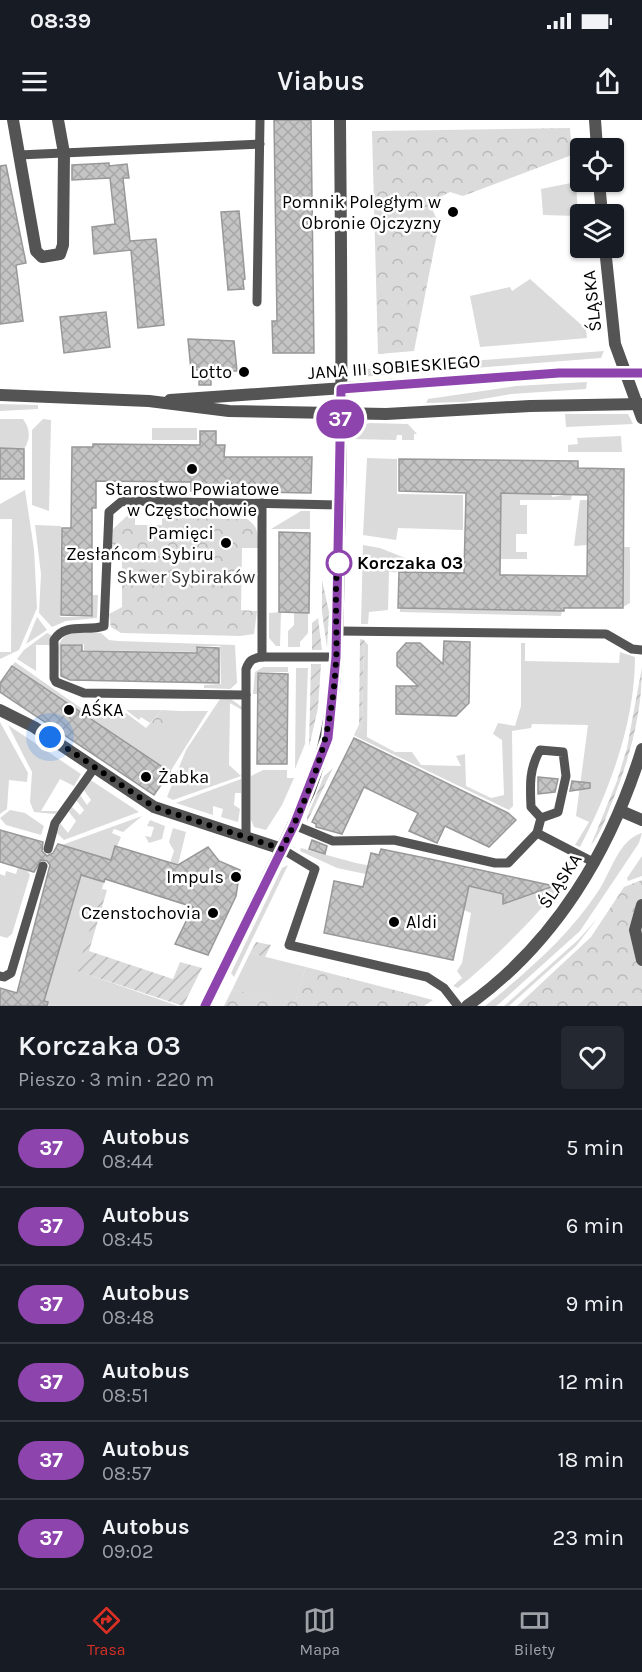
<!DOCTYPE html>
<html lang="pl">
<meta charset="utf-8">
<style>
:root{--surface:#171b24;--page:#242831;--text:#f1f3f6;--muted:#9ea1a6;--line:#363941;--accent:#d93025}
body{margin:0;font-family:Karla,sans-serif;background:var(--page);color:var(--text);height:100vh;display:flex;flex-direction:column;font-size:22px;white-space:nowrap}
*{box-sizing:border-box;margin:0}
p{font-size:20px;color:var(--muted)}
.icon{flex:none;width:33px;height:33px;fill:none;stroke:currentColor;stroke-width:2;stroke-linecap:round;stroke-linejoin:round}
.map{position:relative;height:886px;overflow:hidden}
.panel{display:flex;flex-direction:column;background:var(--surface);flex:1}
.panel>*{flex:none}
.badge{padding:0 12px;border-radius:20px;font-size:21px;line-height:39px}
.fabs{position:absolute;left:570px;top:18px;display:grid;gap:12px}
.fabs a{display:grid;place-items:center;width:54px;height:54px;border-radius:6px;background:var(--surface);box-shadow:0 2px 4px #0004;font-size:30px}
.you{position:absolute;width:30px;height:30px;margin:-15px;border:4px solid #fff;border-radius:50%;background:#1a73e8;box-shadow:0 0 0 9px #1a73e833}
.map>.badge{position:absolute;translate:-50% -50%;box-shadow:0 0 0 3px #fff}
.round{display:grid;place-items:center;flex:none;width:63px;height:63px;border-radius:6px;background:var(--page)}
.headline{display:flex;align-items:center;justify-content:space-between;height:102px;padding:0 18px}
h1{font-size:28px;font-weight:600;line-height:45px}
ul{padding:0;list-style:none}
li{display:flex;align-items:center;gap:18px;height:78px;padding:0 18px;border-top:2px solid var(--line)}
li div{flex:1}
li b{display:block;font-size:22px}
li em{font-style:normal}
li .badge{min-width:66px;font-weight:700;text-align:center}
.status{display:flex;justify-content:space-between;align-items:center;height:42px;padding:0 30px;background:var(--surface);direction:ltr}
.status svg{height:16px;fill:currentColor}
header{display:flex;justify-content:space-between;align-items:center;height:78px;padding:0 18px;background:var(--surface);font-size:27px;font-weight:600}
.dock{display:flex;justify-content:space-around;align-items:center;height:84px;border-top:2px solid var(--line);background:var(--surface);font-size:16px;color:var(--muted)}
.dock a{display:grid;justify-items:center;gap:3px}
.dock .on{color:var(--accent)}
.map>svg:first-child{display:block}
</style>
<div class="status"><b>08:39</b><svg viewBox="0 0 49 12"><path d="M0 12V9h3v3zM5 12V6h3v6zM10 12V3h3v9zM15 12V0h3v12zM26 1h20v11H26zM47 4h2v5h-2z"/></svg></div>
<header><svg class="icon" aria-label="menu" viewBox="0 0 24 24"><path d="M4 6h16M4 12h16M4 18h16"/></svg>Viabus<svg class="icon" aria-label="share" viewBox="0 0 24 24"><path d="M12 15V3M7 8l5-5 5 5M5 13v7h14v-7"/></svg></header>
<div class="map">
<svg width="642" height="886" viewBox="0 0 642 886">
<defs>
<pattern id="forest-crowns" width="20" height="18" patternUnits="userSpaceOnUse" patternTransform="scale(1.5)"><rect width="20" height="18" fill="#dbdbdb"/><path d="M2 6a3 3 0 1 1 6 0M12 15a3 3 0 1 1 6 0" fill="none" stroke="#bababa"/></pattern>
<pattern id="garden-furrows" width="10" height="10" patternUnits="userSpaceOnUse" patternTransform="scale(1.5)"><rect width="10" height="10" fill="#dbdbdb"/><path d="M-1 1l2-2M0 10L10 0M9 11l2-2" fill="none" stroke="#bababa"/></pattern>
<pattern id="building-cross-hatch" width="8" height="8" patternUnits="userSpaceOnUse" patternTransform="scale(1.5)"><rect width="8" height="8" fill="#c4c4c4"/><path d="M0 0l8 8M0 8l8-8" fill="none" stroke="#a7a7a7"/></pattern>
</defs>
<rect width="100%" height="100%" fill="#fff"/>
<g fill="#dbdbdb">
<path d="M576 62 578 96 543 95 541 69Z"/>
<path d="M530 159 586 209 587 218 480 227 470 176 510 167 512 171Z"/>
<path d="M604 231 601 238 360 257 353 250Z"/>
<path d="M587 262 586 269 511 274 465 282 426 283 428 279 516 266Z"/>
<path d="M0 284 38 285V289L0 291Z"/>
<path d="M565 294H628L633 304 566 307Z"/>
<path d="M0 299H23C30 308 31 319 24 329L0 328Z"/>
<path d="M43 299 51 300 49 391 32 385V310Z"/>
<path d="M370 303 408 304 417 314H414V320H402V315H397L396 320 350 319 360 306Z"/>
<rect x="152" y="308" width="45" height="12"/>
<path d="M621 316 622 332H568V325L578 324 577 318Z"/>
<path d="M367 338 397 339V374L463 375V410L398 408 396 420 363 415Z"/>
<path d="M25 370 34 429 37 488 19 530 0 539V532H11L12 399H0V384Z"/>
<path d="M501 373H551L552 377 572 374 571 380H520V385H527V414H516V432H527V439H500Z"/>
<path d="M580 380H588L587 425 574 426Z"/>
<path d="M301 391H310V409H271Z"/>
<path d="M35 405 61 406 60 497H92L93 475H98L97 498 66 501 52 507 39 493 41 454Z"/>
<path d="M363 425 380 428 418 443V453L389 452 388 490 369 492 368 504H361Z"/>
<path d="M624 427H630V483L623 487Z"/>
<path d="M400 488 562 491 561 496 400 492Z"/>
<path d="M281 492 280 526H276L269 518V493Z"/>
<path d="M294 493H308V513L300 522V527H288V511L294 505Z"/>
<path d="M37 497 47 510 26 524Z"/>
<path d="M47 513 53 516 51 533 49 525H36V551L17 539 24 530Z"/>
<path d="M70 513H101L109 520 118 521 235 525 237 563 230 569 204 568V565L221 564 220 526H197L196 532 84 530V524H60L59 557C55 542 54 520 70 513Z"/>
<path d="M364 520 368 525 367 617 395 632H412L421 645 461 646 456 636 465 634 466 666 491 678 504 675 502 620 493 614 498 603 515 606 521 586V523H525V541L619 543 620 532 635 537C635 602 610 670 580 727L575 725 589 702 576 696 588 605 532 604 531 608 512 611 513 686 509 690 357 617 362 604Z"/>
<path d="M15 542 85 591 126 593 146 608H180V591H208L170 652 12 546Z"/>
<path d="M263 547H288V552H257V574H253L255 552Z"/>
<path d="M296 548H308L305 624 295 649Z"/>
<path d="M220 579H231L242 587V590L230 583 229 645 241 656 173 680 167 677 186 630Z"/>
<path d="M126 590H162L150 603 141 597 139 600Z"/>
<path d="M0 602 28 653 27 662 9 660 7 689 0 694Z"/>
<path d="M8 605 81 654 74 666 60 659 41 691H58L55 694 34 692 30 682 32 652Z"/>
<path d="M263 650H287V658H294L282 685 266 710 254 707 251 700V656Z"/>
<path d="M89 659 139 692 64 720 57 713 60 703 68 713 76 701 69 692 72 687 80 695 84 690 76 680 80 675 87 685 91 680 83 669Z"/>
<path d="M241 659V673H235L234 685 240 689 238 702 221 697 223 689 213 686V695L176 683Z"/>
<path d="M10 690 25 693 44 706 41 715 6 705 0 698Z"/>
<path d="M142 696 123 712 114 709 112 713 121 717 111 740 62 725Z"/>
<path d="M150 700 165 706 162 719 149 723 145 716 151 717 154 707 147 706Z"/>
<path d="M173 708 186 712 177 749 169 746 174 731 169 722Z"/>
<path d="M642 713 639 723 580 811 500 883 496 886H485C527 852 569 816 599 770 611 752 619 719 642 713Z"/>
<path d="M301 728 356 743 503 772V784L561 763 568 740 571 743C565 773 484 848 458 868L453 866 462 858 457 851 462 843 471 793 394 760 337 748 300 731Z"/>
<path d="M642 736V756L628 761 627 758Z"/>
<path d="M288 745 234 857 231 853 282 748Z"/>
<path d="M18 747 26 749 30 755 12 814 7 818 0 816V754L5 756 6 751 16 754Z"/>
<path d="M79 754 104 762 78 851 178 886H42Z"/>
<path d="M597 799 576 826 509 886H504L578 820Z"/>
<path d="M250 833 306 847 295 883 232 870Z"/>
</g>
<g fill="url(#forest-crowns)">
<path d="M570 8 572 35 463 76 450 72 438 78 433 91 439 104 414 231 378 234 372 11Z"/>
<path d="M129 394 135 398V405H162V398L247 399C259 407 258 414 258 428H242L241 490 257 491 254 514 240 516 121 513 111 507 109 494 122 487V426L110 433 112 410Z"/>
<path d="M162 590 180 591V608H146Z"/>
<path d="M642 760V886H517L591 817 624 767Z"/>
<path d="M306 847 433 880 424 886H224L232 870 295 882Z"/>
</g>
<g fill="url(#garden-furrows)">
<path d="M322 460 329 492 327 528 322 492Z"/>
<path d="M318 498 322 530H312V503Z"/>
<path d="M360 519 364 520 362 604 357 617 354 615 359 605Z"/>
<path d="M311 544H321L318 588 309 627Z"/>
<path d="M642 547C642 597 628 645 608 692 604 703 599 716 591 725L617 661 627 628Z"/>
<path d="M333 648 307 702V697L324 656Z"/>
<path d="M102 769 107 770 89 831 173 859 180 842 202 848 183 886 77 851Z"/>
<path d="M256 822 271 825 265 837 250 833Z"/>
</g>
<g fill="url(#building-cross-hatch)" stroke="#989898" stroke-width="1.5" fill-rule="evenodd">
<path d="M274 0H311L314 233H273L272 201H277Z"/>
<path d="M109 43V46L127 44 129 58H123L130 121 156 119 164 205 138 208 131 130 94 134 92 107 115 104 110 58 72 60V45Z"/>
<path d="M6 45 26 143 16 145 23 201 0 204V46Z"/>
<path d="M239 91 245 159 243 160 244 169 228 170 221 92Z"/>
<path d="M106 192 110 227 64 233 60 197Z"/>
<path d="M188 219 234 221 237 251H211V265H199V250H191Z"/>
<path d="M200 311H216V325H225L224 337H312L311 373 191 371V362L96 361V388H92V496L61 495 62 408H71L72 327H93V324L200 325Z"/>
<path d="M0 328 24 329V359H0Z"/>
<path d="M399 339 578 341V348L624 349 623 488H564V491L398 488 399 452 464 453 466 373 399 371ZM501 373 588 375 587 456 500 455Z"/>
<path d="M279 412 310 413 309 493 279 492Z"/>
<path d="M444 521 470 522 469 583 456 596 396 594V566H418L397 546V533L406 523H420L443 544Z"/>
<path d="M61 525H82V531L197 533V527L219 528V563L70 560 61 556Z"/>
<path d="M12 546 170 652 154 675 0 572V563Z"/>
<path d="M258 553 288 554 287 644H257Z"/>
<path d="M354 618 508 693 516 700 489 727 445 706 437 723 409 711 418 693 364 667 342 714 316 707V704L312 702Z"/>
<path d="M538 657 558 659 555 672 538 674Z"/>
<path d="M572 661 590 663V668L570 671Z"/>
<path d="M0 710 43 722 42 731 47 736 53 733 58 724 111 740 115 726 178 745 208 727 219 741 240 750 236 776 208 835 175 824 193 787 105 759 104 762 81 755 44 881 48 882 47 886H0V868L17 873 50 745 47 741 41 740 34 752 0 742Z"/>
<path d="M312 720 327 726 325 734 309 729Z"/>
<path d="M381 729 430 739 554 766 503 784V774L469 766 453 840 324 813 334 761 363 767 371 733 379 735Z"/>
</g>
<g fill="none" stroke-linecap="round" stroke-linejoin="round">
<g stroke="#545454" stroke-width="9">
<path d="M19 35 260 24"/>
<path d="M257 182 260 0"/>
<path d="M337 511 606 514 632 529 642 530"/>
<path d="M262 537V383"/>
<path d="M246 575 84 573 56 562 54 558V520C65 502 88 512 104 506L109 392 121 382 129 381 340 385"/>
<path d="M294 705 333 721 394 720 495 743H508L537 713 541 698 558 692 566 656 563 632 540 630C529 649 530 665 531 687L541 698"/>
<path d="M537 713 595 743"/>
<path d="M246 717V549C249 541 252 538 262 537H336"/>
<path d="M48 729 55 703 95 647"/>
<path d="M282 729 315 749 289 825 427 857 444 868 458 886"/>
<path d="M0 856 4 857 11 853 43 746"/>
</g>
<path stroke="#545454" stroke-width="12" d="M642 785 635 810 642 840"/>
<g stroke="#545454" stroke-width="12">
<path d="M13 0 36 131 42 137 60 134 63 125 64 33 58 0"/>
<path d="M0 590 34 607 154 687 282 729"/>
<path d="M621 691 642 700"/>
</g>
<g stroke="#545454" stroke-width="12">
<path d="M595 0 597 28"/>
<path d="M599 62 602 94"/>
<path d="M605 128 615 224 642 298"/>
<path d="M0 275 149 281 229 291 386 294 530 286 642 284"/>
<path d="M170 280 559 253H642"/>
<path d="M205 886 309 672C342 587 337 508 339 417 343 278 341 139 340 0"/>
<path d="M467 886C555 824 611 730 642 629"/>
</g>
</g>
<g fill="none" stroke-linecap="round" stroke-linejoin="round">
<defs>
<path id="line" d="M205 886 294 705 328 618 336 537 341 269 559 253H642"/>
</defs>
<use href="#line" stroke="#fff" stroke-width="14"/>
<use href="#line" stroke="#8e44ad" stroke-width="9"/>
<path stroke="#000" stroke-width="6" stroke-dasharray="0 10.8" d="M50 617 154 687 282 729C315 663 332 615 336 541 338 517 333 459 339 443"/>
</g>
<g fill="#000" stroke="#fff" stroke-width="2">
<circle cx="453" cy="92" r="6"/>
<circle cx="244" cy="252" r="6"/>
<circle cx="192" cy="349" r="6"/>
<circle cx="226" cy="423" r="6"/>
<circle cx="69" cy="590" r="6"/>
<circle cx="146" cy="657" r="6"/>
<circle cx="236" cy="757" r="6"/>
<circle cx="213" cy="793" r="6"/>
<circle cx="394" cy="802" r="6"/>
</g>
<circle fill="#fff" stroke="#8e44ad" stroke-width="3" cx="339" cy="443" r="12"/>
<g text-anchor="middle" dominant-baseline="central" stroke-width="5" stroke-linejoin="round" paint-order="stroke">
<g font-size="18" fill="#000" stroke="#fff" text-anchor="end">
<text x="441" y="82">Pomnik Poległym w<tspan x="441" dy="21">Obronie Ojczyzny</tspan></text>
<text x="232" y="252">Lotto</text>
<text x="192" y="369" text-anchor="middle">Starostwo Powiatowe<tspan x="192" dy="21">w Częstochowie</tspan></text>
<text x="214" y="413">Pamięci<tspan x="214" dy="21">Zesłańcom Sybiru</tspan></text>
<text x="81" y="590" text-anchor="start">AŚKA</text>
<text x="158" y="657" text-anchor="start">Żabka</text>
<text x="224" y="757">Impuls</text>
<text x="201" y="793">Czenstochovia</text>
<text x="406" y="802" text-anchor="start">Aldi</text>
</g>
<g font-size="18" fill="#000" stroke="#fff">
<text transform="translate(592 181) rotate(-96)">ŚLĄSKA</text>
<text transform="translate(394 247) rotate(-4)">JANA III SOBIESKIEGO</text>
<text transform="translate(560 761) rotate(-56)">ŚLĄSKA</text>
</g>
<g font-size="18" font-weight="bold" fill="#000" stroke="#fff" text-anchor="start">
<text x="357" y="443">Korczaka 03</text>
</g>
<g font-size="18" fill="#323232" stroke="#fff">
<text x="186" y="457">Skwer Sybiraków</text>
</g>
</g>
</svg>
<div class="fabs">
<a><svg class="icon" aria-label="locate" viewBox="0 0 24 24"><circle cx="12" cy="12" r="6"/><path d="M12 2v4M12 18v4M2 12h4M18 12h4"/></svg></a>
<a><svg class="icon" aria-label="layers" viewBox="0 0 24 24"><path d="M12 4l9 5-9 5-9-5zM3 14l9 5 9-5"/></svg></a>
</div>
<div class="you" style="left:50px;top:617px"></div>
<b class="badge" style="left:340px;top:299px;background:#8e44ad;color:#fff">37</b>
</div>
<section class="panel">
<div class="headline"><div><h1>Korczaka 03</h1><p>Pieszo · 3 min · 220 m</p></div><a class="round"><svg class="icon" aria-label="heart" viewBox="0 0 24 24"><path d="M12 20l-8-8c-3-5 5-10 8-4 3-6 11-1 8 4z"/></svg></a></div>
<ul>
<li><span class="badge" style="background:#8e44ad;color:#fff">37</span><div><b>Autobus</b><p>08:44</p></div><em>5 min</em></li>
<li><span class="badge" style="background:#8e44ad;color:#fff">37</span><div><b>Autobus</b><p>08:45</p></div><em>6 min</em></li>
<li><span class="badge" style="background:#8e44ad;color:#fff">37</span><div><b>Autobus</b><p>08:48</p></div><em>9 min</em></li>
<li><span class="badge" style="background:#8e44ad;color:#fff">37</span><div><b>Autobus</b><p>08:51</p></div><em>12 min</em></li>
<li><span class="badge" style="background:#8e44ad;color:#fff">37</span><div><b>Autobus</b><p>08:57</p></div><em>18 min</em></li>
<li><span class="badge" style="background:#8e44ad;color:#fff">37</span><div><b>Autobus</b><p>09:02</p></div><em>23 min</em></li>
</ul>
</section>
<nav class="dock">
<a class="on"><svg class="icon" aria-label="directions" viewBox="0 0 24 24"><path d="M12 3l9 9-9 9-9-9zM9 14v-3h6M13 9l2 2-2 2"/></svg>Trasa</a>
<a><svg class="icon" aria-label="map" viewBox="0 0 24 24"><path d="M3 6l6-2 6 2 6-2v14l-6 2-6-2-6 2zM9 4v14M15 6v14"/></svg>Mapa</a>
<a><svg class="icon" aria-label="tickets" viewBox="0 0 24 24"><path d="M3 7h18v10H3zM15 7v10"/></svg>Bilety</a>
</nav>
